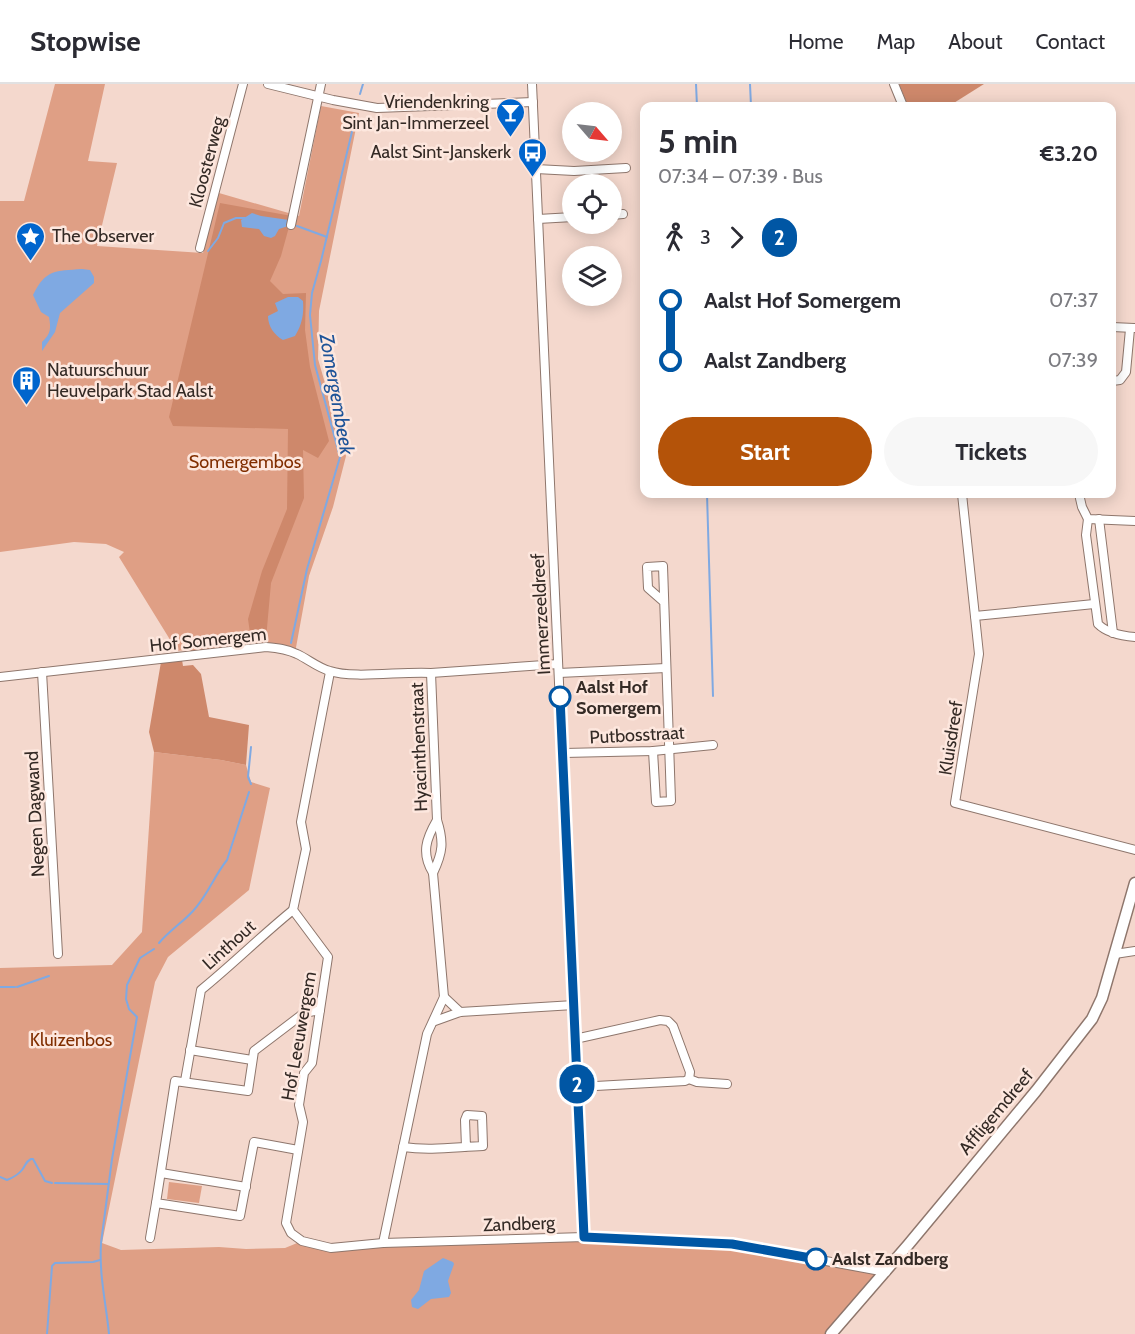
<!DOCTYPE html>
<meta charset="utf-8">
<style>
:root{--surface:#fff;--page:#f7f7f7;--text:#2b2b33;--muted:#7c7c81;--line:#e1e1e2;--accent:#b45309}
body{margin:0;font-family:Cabin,sans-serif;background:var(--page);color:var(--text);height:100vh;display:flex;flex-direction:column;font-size:22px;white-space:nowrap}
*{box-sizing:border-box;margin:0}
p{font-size:20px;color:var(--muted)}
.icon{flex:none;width:33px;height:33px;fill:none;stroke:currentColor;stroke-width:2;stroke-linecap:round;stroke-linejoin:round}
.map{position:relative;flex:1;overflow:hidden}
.drawer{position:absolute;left:640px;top:18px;width:476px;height:396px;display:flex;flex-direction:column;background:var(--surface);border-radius:12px;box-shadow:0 3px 15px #0003}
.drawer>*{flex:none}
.badge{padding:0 12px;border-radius:20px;font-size:21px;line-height:39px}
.needle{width:39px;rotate:118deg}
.buttons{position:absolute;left:562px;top:18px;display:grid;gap:12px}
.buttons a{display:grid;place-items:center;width:60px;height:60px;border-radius:50%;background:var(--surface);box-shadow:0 3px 15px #0003;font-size:30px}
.map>.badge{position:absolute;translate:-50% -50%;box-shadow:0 0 0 3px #fff}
.legs{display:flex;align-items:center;gap:9px;height:66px;padding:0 18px;font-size:20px}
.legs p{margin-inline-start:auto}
.overview{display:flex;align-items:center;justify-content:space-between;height:102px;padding:0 18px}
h1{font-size:33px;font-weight:700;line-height:45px}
.action{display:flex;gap:12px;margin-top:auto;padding:12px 18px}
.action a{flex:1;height:69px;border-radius:36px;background:var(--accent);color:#fff;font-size:24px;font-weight:700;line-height:69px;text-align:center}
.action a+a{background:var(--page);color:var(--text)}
ul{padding:0 18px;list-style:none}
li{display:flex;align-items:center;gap:21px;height:60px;font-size:22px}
li i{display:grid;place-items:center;width:9px;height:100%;margin:0 8px;background:currentColor}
li i::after{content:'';width:15px;height:15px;margin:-8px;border:4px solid;border-radius:50%;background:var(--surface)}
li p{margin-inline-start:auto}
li:first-child i{background:linear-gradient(#0000 50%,currentColor 0)}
li:last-child i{background:linear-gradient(currentColor 50%,#0000 0)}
header{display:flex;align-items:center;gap:36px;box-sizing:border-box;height:84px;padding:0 30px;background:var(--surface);border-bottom:2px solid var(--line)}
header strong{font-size:28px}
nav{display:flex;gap:33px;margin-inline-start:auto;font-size:21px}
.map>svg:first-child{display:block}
</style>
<header>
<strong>Stopwise</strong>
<nav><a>Home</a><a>Map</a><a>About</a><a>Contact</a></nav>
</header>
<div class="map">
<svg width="1135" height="1250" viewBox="0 0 1135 1250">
<rect width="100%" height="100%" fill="#f4d8cd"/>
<g fill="#df9f85">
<path d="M55 0H105L88 77 117 79 97 162 203 169 219 109 299 132 321 22 359 29 319 227 318 275 346 372 333 423 309 492 295 569 271 564 189 572 185 566 177 567 119 473 124 468 106 460 74 458 0 468V117H24Z"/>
<path d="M154 668 221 676 246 681 251 698 270 704 249 806 168 873 155 898 102 1159 121 1166 219 1163 246 1165 285 1164 302 1157 331 1164 584 1153 733 1160 886 1188 831 1250H0V884L112 881 142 848Z"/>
<path d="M169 1098 202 1102 199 1119 167 1115Z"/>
</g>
<g fill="#ce886b">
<path d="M899 0H984L949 22H908Z"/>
<path d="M220 119 292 132 281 172 270 197 283 210 306 209 305 246 310 283 329 357 318 374 303 366 304 414 271 499 266 555 251 556 248 535 262 487 287 425 288 345 173 342 169 333Z"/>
<path d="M182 576 183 582 193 581 201 590 209 633 249 641 246 681 221 676 154 668 149 648 161 578Z"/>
</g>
<g fill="#7fa9e2">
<path d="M252 129 261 132 289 136 288 142 279 145 275 152 271 154 264 152 259 145 242 143 241 136Z"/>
<path d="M82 185 90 186 94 193V199L60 229 55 248 42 267V258C51 250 51 244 49 233L41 228 33 211C46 185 55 187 82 185Z"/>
<path d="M288 213H298L303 217C304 230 302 241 295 252L283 256C274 251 268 242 268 232L278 227 275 219Z"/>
<path d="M443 1174 453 1178 454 1180 448 1197 451 1209 449 1213 431 1215 418 1225 412 1223 411 1216 419 1206 424 1187Z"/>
</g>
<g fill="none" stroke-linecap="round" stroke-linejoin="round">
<g stroke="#7fa9e2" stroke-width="2">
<path d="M696 0 697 22"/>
<path d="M750 0 751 22"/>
<path d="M360 10 363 0"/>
<path d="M297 142 327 153"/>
<path d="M208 167 218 154 224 139 236 134H245"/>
<path d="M707 410 713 612"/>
<path d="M291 559 307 485 340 373 315 281 310 231 312 209 321 177 356 31"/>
<path d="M251 663 248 693 251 700"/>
<path d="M159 859C169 847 183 838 193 827 208 811 214 792 227 776L249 708"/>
<path d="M0 903H15"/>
<path d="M17 903 49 892"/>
<path d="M0 1093 7 1096C12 1094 18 1091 22 1086 26 1081 25 1078 31 1075H33L45 1097 52 1099"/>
<path d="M55 1099 108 1100"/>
<path d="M101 1159 112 1075 137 933 129 925 126 915 127 901 140 874 154 865"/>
<path d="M101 1160C99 1191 106 1219 109 1250"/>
<path d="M47 1250 52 1182 55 1179 93 1178 100 1176"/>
</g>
<defs>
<g id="street">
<path d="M268 0 333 16 377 24 533 18"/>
<path d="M532 0 584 1153"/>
<path d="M894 0 903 22"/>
<path d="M536 85 574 87 626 84"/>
<path d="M612 131 623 130"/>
<path d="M538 135 573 133"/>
<path d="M291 141 321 0"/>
<path d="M200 164 243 0"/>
<path d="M1112 243 1134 244"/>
<path d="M1112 297 1120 296 1126 288 1130 245"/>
<path d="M962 410 979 570 955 719 1135 766"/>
<path d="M1079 410 1082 423 1088 435 1135 437"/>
<path d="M1088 435 1086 451 1098 540C1107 549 1122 552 1135 553"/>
<path d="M1099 435 1113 549"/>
<path d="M975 532 1094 520"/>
<path d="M42 588 58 870"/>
<path d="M330 588 301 738 306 765 293 826 328 873 312 979 304 989 299 1021 303 1038 286 1139 291 1149 302 1157 331 1164 383 1159 584 1153 733 1160 886 1188"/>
<path d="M431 589 437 736C444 758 443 768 433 789"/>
<path d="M559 589 666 584"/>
<path d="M0 593 266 563C277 564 287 565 297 570 308 575 318 584 330 587 353 595 403 587 431 589L558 580"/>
<path d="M653 667 656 718 671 717 663 482 647 483 648 504 664 518"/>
<path d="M564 669 653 667 713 661"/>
<path d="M1115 870 1135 867"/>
<path d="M444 913 460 928"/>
<path d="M435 937 460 928 574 921"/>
<path d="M575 955 660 936 668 937 673 942 690 988 689 995 685 997 578 1003"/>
<path d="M190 966 252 976"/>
<path d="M689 995 697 998 727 1000"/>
<path d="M185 997 201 906C233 880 261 852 293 826"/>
<path d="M403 1063C430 1067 456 1063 483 1062L482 1032 467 1031 465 1036 466 1063"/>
<path d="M298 1066 254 1058 240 1132 156 1119 175 997 248 1007 254 967 304 929 320 926"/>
<path d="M161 1089 246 1103"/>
<path d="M150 1154 156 1119"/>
<path d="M383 1159 427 950 444 913 433 789C421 769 426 755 437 736"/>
</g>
<path id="secondary" d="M831 1250 908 1161 1036 1007 1092 935 1102 914 1135 799"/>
</defs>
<use href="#street" stroke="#8e766c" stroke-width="10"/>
<use href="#secondary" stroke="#8e766c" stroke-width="13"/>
<use href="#street" stroke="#fff" stroke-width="8"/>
<use href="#secondary" stroke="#fff" stroke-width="10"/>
</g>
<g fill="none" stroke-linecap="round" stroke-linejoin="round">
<defs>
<path id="line-1" d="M560 613 584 1153 732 1160 816 1175"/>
</defs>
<use href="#line-1" stroke="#fff" stroke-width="14"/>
<use href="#line-1" stroke="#0056a4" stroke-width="9"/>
</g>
<defs>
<symbol id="bar-pin" viewBox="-11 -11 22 30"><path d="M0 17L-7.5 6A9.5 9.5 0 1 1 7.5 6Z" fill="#0065cd" stroke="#fde7de"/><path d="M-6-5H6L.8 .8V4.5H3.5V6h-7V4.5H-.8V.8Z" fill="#fff"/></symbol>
<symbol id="bus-pin" viewBox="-11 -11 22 30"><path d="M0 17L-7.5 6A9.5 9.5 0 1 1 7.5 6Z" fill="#0065cd" stroke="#fde7de"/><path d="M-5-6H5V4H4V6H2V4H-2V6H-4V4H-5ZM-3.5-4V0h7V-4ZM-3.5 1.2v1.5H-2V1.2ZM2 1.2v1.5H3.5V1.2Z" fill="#fff"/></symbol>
<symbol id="sight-pin" viewBox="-11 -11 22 30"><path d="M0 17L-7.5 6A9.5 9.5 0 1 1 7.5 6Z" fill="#0065cd" stroke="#fde7de"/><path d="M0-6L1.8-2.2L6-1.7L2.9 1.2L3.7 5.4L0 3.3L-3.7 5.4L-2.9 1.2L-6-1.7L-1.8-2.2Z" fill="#fff"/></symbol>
<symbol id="building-pin" viewBox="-11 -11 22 30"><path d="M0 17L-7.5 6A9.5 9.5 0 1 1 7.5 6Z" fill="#0065cd" stroke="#fde7de"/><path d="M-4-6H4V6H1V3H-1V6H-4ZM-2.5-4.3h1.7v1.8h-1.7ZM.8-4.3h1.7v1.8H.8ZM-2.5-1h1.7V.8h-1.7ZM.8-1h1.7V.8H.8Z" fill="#fff"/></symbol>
</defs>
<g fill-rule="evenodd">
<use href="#bar-pin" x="494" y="12" width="33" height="45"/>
<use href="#bus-pin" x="516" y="52" width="33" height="45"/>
<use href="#sight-pin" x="14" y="136" width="33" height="45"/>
<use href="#building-pin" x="10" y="280" width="33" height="45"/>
</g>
<g fill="#fff" stroke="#0056a4" stroke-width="3">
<circle cx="560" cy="613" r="10"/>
<circle cx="816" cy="1175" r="10"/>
</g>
<g text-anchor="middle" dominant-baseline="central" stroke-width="5" stroke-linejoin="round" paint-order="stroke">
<g font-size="18" fill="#342a25" stroke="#fde7de" text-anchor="end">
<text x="489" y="18">Vriendenkring<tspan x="489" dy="21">Sint Jan-Immerzeel</tspan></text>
<text x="511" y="68">Aalst Sint-Janskerk</text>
<text x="52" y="152" text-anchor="start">The Observer</text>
<text x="47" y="286" text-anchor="start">Natuurschuur<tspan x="47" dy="21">Heuvelpark Stad Aalst</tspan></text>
</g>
<g font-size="18" fill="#342a25" stroke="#fde7de">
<text transform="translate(207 78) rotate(-75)">Kloosterweg</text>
<text transform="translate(541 530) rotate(-93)">Immerzeeldreef</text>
<text transform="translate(208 556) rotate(-6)">Hof Somergem</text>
<text transform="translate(637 651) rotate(-3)">Putbosstraat</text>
<text transform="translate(951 654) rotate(-81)">Kluisdreef</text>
<text transform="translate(419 663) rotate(-92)">Hyacinthenstraat</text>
<text transform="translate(35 730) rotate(-93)">Negen Dagwand</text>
<text transform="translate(229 861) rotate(-42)">Linthout</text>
<text transform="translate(299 952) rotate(-80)">Hof Leeuwergem</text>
<text transform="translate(996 1028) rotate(-50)">Affligemdreef</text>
<text transform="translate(519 1140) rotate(-2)">Zandberg</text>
</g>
<g font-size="18" fill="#812e00" stroke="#fde7de">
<text x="245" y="378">Somergembos</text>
<text x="71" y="956">Kluizenbos</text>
</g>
<g font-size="18" font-weight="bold" fill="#342a25" stroke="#fde7de" text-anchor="start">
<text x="576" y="603">Aalst Hof<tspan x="576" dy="21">Somergem</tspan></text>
<text x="832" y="1175">Aalst Zandberg</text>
</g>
<g font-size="20" font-style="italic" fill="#1d5398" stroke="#fde7de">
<text transform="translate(337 310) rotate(80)">Zomergembeek</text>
</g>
</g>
</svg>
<div class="buttons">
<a><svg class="needle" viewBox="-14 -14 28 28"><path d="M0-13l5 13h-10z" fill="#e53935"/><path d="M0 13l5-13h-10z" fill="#7c7c81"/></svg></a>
<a><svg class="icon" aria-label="locate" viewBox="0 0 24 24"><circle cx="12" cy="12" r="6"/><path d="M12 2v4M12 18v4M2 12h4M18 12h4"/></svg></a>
<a><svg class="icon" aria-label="layers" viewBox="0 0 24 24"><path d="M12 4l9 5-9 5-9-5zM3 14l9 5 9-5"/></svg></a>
</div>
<b class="badge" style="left:577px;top:1000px;background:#0056a4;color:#fff">2</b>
<section class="drawer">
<div class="overview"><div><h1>5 min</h1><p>07:34 – 07:39 · Bus</p></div><b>€3.20</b></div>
<div class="legs"><svg class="icon" aria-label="walk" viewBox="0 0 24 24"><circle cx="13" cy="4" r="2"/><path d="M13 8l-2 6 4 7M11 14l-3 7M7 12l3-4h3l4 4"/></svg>3<svg class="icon" aria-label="forward" viewBox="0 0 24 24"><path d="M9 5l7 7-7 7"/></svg><b class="badge" style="background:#0056a4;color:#fff">2</b></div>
<ul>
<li><i style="color:#0056a4"></i><b>Aalst Hof Somergem</b><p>07:37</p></li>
<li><i style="color:#0056a4"></i><b>Aalst Zandberg</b><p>07:39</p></li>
</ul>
<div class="action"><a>Start</a><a>Tickets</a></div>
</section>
</div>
